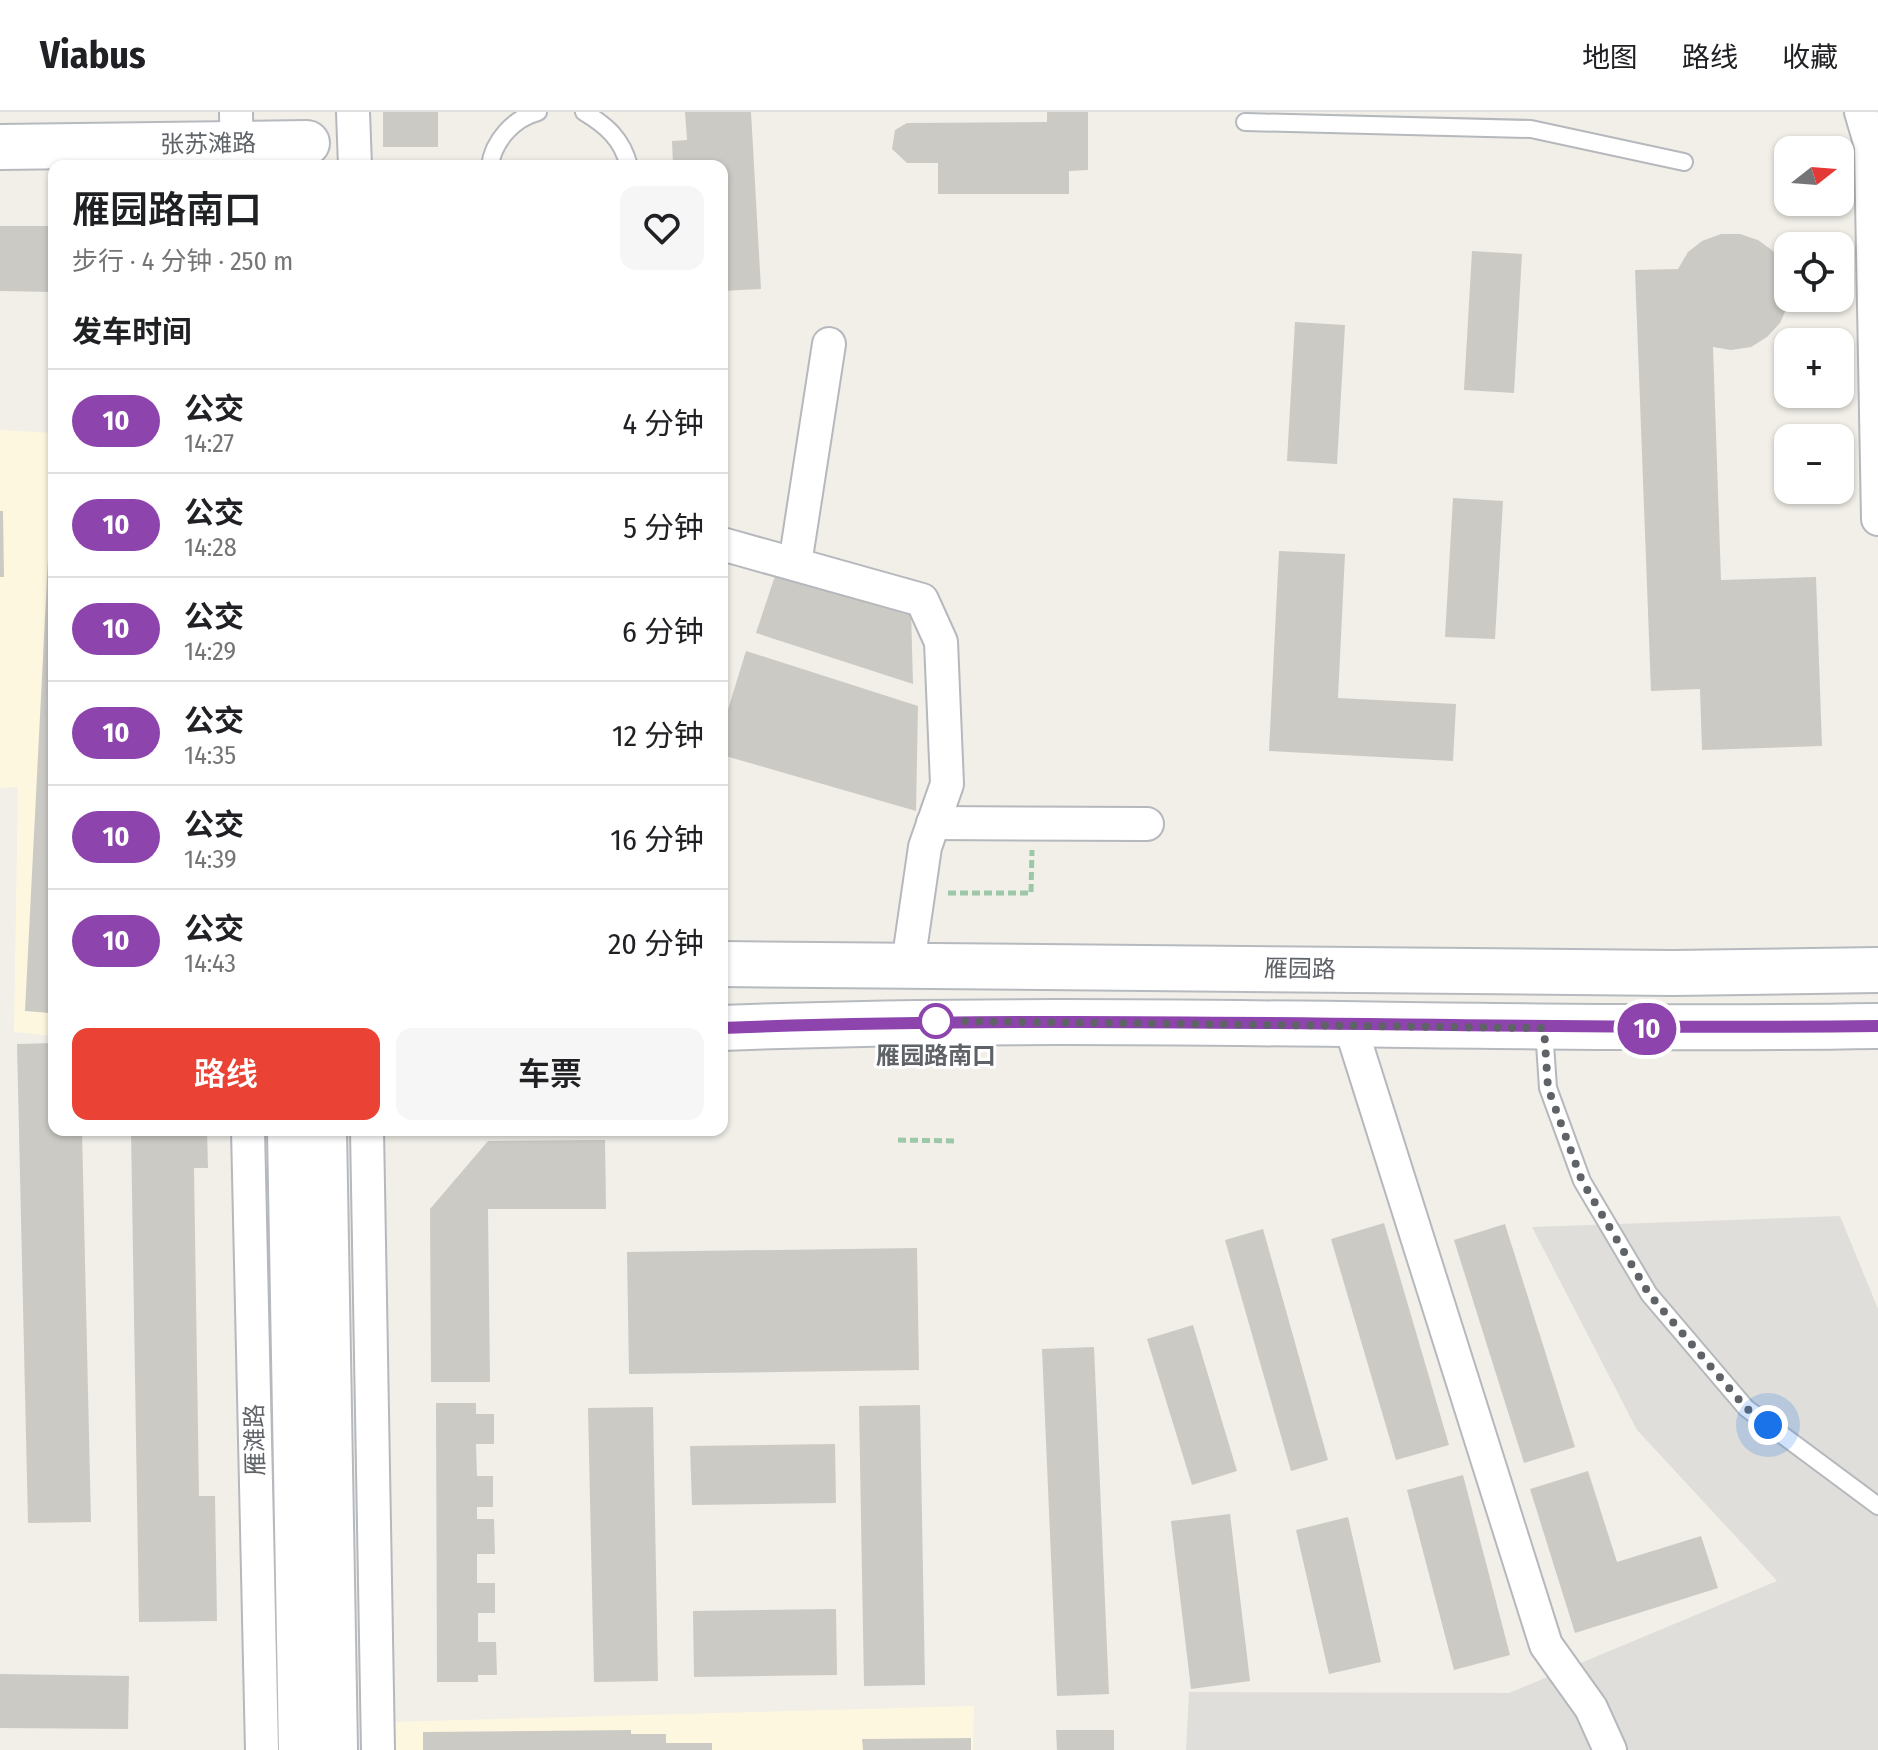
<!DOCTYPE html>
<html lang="zh">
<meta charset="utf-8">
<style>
:root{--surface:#fff;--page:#f6f6f6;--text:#202124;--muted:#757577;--line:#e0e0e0;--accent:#ea4335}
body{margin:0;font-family:"Fira Sans Condensed","Noto Sans SC",sans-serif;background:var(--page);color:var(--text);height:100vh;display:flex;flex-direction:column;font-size:30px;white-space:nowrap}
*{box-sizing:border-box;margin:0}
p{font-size:26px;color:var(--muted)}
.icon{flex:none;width:44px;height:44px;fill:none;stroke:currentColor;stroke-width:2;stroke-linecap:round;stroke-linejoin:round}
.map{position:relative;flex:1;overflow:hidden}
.drawer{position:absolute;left:48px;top:48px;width:680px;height:976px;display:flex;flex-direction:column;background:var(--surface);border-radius:16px;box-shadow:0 2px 6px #0004}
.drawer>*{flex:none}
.badge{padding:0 16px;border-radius:26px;font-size:28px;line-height:52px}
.needle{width:52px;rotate:73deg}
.tools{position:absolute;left:1774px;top:24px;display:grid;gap:16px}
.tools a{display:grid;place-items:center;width:80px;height:80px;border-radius:16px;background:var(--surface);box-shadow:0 2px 6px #0004;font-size:40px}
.you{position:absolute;width:40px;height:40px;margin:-20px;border:6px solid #fff;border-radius:50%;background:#1a73e8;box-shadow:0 0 0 12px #1a73e833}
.map>.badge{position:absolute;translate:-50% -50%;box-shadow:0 0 0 4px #fff}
h2{padding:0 24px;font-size:30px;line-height:72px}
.round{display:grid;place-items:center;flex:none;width:84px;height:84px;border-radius:16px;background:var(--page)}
.summary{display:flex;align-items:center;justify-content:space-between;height:136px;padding:0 24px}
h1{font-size:38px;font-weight:600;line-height:60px}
.primary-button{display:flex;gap:16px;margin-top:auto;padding:16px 24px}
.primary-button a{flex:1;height:92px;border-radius:16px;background:var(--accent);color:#fff;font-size:32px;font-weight:600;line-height:92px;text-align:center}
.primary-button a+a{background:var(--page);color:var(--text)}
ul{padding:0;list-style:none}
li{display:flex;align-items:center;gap:24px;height:104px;padding:0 24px;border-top:2px solid var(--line)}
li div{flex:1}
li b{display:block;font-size:30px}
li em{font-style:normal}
li .badge{min-width:88px;font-weight:700;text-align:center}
header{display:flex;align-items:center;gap:48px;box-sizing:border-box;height:112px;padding:0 40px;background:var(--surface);border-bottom:2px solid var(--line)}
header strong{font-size:38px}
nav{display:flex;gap:44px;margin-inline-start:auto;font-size:28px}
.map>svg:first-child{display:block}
</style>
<header>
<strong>Viabus</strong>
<nav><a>地图</a><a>路线</a><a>收藏</a></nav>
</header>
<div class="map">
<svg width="1878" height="1638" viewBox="0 0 1878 1638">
<rect width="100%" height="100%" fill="#f1efe8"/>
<g fill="#fef7e0">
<path d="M0 318 54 321V924L14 920 18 675 0 676Z"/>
<path d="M974 1594 973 1638H391L390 1610Z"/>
</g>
<path fill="#e0deda" d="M1840 1104 1878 1197V1638H1186L1189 1580 1509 1581 1777 1469 1637 1318 1532 1115Z"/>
<g fill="#cccac5">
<rect x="383" y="0" width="55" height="35"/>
<path d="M685 0H751L761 177 722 179V54H673L672 29 687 28Z"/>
<path d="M1047 0H1088V58L1069 59V82H938V51H907L892 37 895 18 907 11 1047 10Z"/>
<path d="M0 114H54V180L0 179Z"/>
<path d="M1721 122H1740L1758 128 1773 139 1784 156 1788 172V193L1780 211 1767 225 1751 235 1731 238 1713 235 1721 468 1816 465 1822 634 1702 638 1700 577 1651 579 1635 158 1678 157 1688 140 1702 129Z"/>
<path d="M1472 139 1522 142 1514 281 1464 278Z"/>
<path d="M1295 210 1345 213 1337 352 1287 349Z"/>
<path d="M1453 386 1503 389 1495 527 1445 525Z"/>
<path d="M0 399H3L4 465H0Z"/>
<path d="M49 427H54V816L50 901 25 899Z"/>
<path d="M1279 439 1345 442 1338 586 1456 592 1453 649 1269 639Z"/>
<path d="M776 461 911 499 913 572 756 521Z"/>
<path d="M746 539 918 594 916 699 722 643V617Z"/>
<path d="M54 931V1018H82L91 1410 28 1411 17 932Z"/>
<path d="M131 1018H207L208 1056H194L199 1384H215L217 1509 139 1510Z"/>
<path d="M605 1028 606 1097H488L490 1270H431L430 1097 488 1029Z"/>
<path d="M1384 1111 1449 1333 1396 1348 1331 1127Z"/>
<path d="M1505 1112 1575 1335 1524 1351 1454 1128Z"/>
<path d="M1263 1117 1328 1348 1291 1359 1225 1128Z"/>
<path d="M917 1136 919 1258 629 1262 627 1140Z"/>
<path d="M1193 1213 1237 1359 1192 1373 1147 1227Z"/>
<path d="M1094 1235 1109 1582 1057 1584 1042 1237Z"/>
<path d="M436 1291H476V1302H494V1332H476L477 1364H493V1395H477V1407H494L495 1442H477V1471H495V1501H478V1530H496L497 1563H478V1570H437Z"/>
<path d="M920 1293 925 1573 864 1574 859 1294Z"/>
<path d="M653 1295 658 1569 594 1570 588 1296Z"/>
<path d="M835 1332 836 1391 692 1393 690 1334Z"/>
<path d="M1588 1359 1617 1450 1701 1424 1718 1476 1575 1521 1530 1377Z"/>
<path d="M1463 1363 1510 1543 1454 1558 1407 1378Z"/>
<path d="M1230 1402 1250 1569 1191 1577 1171 1409Z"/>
<path d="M1348 1405 1381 1550 1329 1562 1296 1418Z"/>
<path d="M836 1497 837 1563 694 1565 693 1499Z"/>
<path d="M0 1562 129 1564 128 1617 0 1616Z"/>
<path d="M631 1618V1622H666V1631H712V1638H423V1620Z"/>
<path d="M1056 1618H1114V1638H1057Z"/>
<path d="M971 1626V1638H863L862 1627Z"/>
</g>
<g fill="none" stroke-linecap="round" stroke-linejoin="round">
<defs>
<g id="service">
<path d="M584 0C607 14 622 27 629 54"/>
<path d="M1245 10 1531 17 1684 50"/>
<path d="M490 54C493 29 514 6 538 0"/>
<path d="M1544 917 1548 976 1582 1069 1649 1182 1746 1296 1878 1394"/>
</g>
<g id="minor">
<path d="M236 0 237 54"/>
<path d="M353 0 355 54"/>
<path d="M1861 0 1871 34 1878 407"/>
<path d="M722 432 922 488 941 530 947 672 925 735 908 852"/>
<path d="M795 452 829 232"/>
<path d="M933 711 1147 712"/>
<path d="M1350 913 1546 1533 1591 1596 1610 1638"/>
<path d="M248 1018 262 1638"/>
<path d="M367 1018 378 1638"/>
</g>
<g id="secondary">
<path d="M0 35 307 31"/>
<path d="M722 852 1673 861 1878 858"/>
<path d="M722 916C1107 901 1493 920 1878 914"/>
<path d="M290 1018 301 1638"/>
<path d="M324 1018 335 1638"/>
</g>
</defs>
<use href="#service" stroke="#b5b8bc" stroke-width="20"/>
<use href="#minor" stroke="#b5b8bc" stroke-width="36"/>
<use href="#secondary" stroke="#b6babf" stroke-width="48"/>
<g stroke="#9cc7a9" stroke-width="5" stroke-dasharray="8 4" stroke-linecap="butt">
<path d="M948 781H1031L1032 738"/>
<path d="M898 1028 958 1029"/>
</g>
<use href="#service" stroke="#fff" stroke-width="16"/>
<use href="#minor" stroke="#fff" stroke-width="32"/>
<use href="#secondary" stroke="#fff" stroke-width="44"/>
</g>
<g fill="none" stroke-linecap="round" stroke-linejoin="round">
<defs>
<path id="line" d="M722 916C1107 901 1493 919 1878 914"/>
</defs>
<use href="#line" stroke="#fff" stroke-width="18"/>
<use href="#line" stroke="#8e44ad" stroke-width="12"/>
<path stroke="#5f6368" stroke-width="8" stroke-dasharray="0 14.4" d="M936 909 1544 916 1548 976 1582 1069 1649 1182 1746 1296 1768 1313"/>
</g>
<circle fill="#fff" stroke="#8e44ad" stroke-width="4" cx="936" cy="909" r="16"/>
<g text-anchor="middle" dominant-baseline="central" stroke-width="6" stroke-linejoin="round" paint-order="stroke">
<g font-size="24" fill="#5f6368" stroke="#fff">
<text transform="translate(208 32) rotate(-1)">张苏滩路</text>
<text transform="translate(1300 857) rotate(1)">雁园路</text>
<text transform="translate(255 1328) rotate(-91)">雁滩路</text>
</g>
<g font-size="24" font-weight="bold" fill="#5f6368" stroke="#fff">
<text x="936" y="944">雁园路南口</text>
</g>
</g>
</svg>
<div class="tools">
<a><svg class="needle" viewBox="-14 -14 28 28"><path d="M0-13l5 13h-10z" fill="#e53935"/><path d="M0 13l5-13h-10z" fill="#757577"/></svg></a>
<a><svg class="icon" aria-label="locate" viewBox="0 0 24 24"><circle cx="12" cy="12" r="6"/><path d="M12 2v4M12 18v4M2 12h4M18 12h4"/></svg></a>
<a>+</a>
<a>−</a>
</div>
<div class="you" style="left:1768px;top:1313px"></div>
<b class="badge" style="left:1647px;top:917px;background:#8e44ad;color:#fff">10</b>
<section class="drawer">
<div class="summary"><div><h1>雁园路南口</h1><p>步行 · 4 分钟 · 250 m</p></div><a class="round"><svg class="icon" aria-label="heart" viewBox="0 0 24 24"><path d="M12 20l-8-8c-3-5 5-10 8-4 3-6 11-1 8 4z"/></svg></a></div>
<h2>发车时间</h2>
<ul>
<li><span class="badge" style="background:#8e44ad;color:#fff">10</span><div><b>公交</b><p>14:27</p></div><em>4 分钟</em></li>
<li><span class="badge" style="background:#8e44ad;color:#fff">10</span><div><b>公交</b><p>14:28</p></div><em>5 分钟</em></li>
<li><span class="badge" style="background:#8e44ad;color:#fff">10</span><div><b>公交</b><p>14:29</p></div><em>6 分钟</em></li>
<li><span class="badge" style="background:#8e44ad;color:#fff">10</span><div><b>公交</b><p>14:35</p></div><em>12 分钟</em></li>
<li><span class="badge" style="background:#8e44ad;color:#fff">10</span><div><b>公交</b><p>14:39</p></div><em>16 分钟</em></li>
<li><span class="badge" style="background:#8e44ad;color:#fff">10</span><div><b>公交</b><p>14:43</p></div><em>20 分钟</em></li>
</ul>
<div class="primary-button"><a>路线</a><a>车票</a></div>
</section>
</div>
